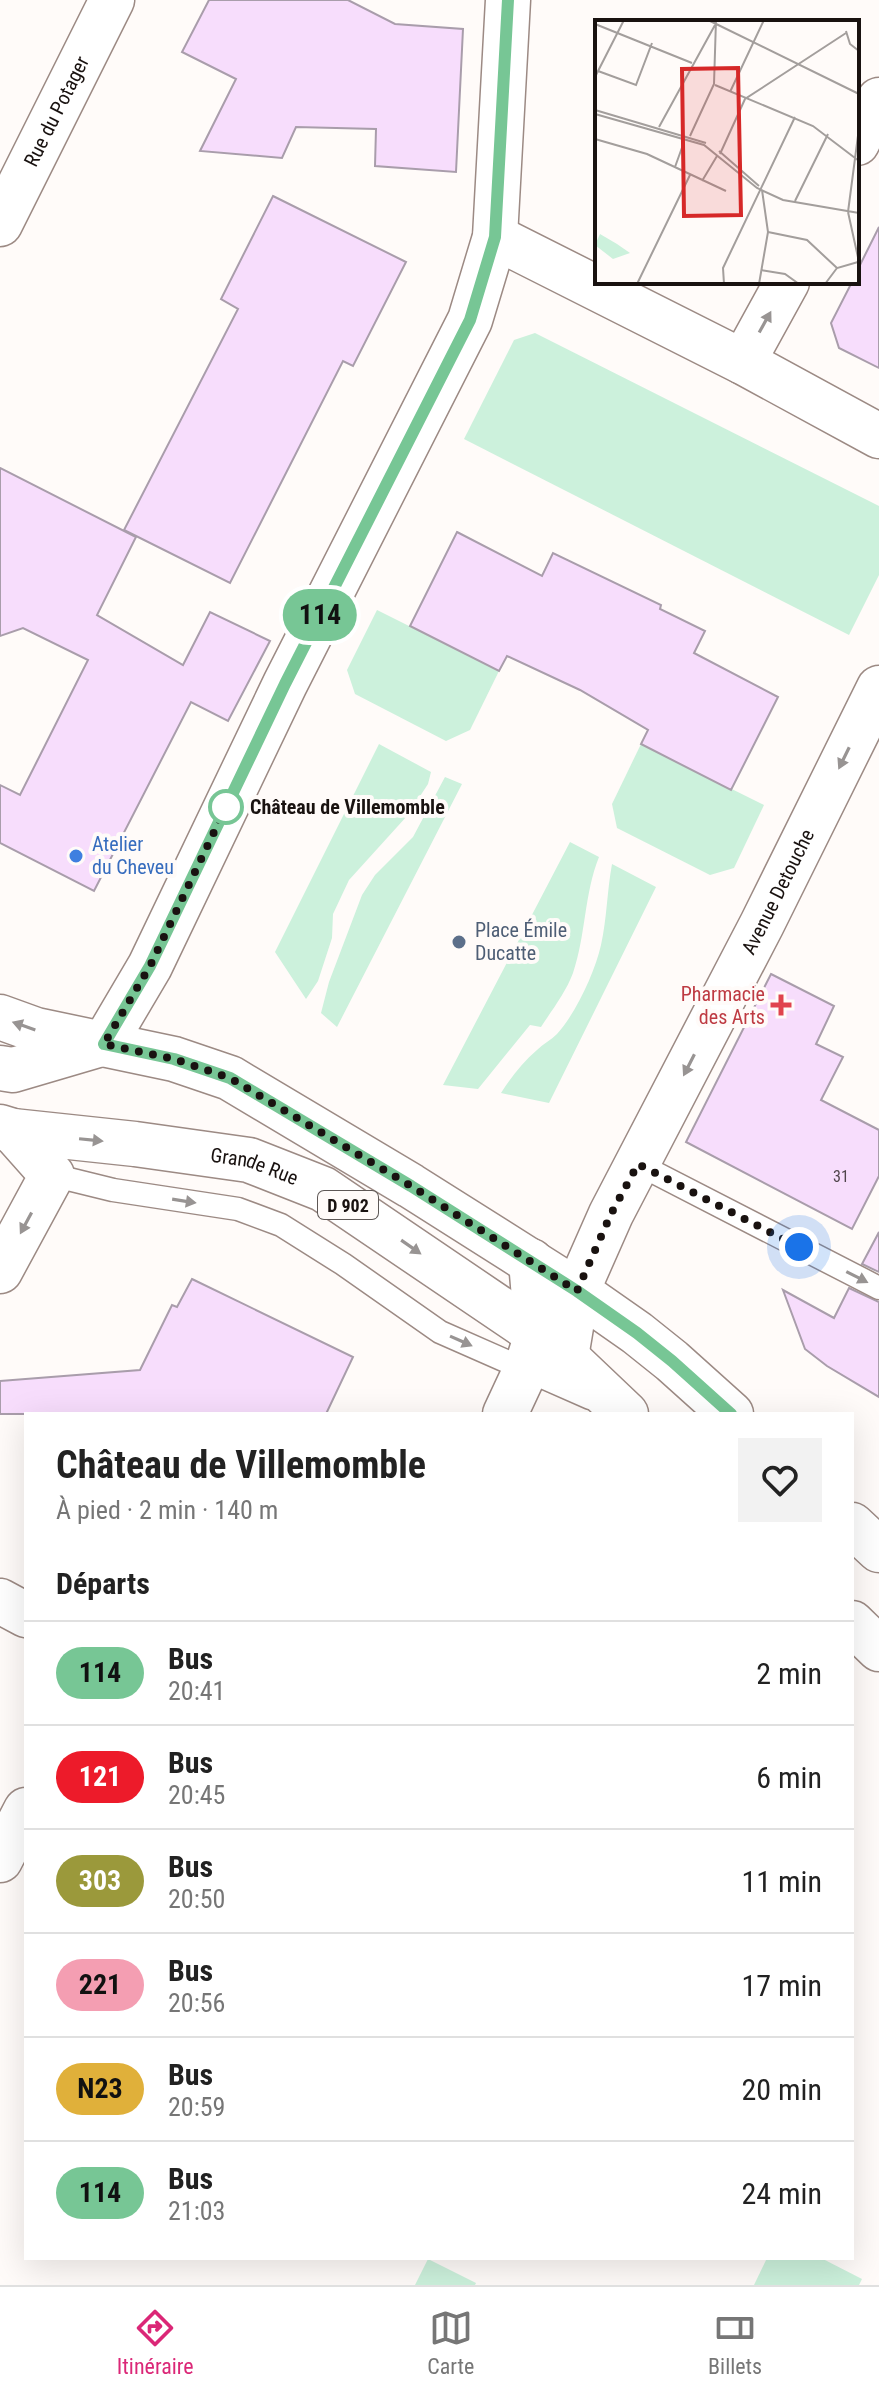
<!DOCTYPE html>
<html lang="fr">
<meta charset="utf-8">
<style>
:root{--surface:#fff;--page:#f2f2f2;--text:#222;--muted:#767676;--line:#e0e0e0;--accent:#db2777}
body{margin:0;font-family:"Roboto Condensed",sans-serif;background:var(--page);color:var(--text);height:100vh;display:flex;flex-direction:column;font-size:30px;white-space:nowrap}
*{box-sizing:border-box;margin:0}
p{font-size:26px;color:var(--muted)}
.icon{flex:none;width:44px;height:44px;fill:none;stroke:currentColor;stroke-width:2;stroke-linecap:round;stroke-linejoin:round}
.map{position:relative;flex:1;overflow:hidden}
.details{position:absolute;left:24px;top:1412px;width:830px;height:848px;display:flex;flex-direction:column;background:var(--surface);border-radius:0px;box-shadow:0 8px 32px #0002}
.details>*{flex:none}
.badge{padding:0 16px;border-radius:26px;font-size:28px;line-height:52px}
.you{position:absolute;width:40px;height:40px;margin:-20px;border:6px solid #fff;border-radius:50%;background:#1a73e8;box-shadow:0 0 0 12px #1a73e833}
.map>.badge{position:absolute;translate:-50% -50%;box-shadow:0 0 0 4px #fff}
h2{padding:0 32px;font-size:30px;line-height:72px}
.round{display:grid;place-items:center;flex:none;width:84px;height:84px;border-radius:0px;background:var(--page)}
.head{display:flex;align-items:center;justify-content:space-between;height:136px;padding:0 32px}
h1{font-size:38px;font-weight:700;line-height:60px}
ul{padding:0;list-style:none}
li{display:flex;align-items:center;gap:24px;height:104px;padding:0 32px;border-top:2px solid var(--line)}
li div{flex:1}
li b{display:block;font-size:30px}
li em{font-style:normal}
li .badge{min-width:88px;font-weight:700;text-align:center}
.dock{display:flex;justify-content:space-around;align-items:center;height:112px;border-top:2px solid var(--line);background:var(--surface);font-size:22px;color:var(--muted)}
.dock a{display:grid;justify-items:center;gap:4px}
.dock .current{color:var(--accent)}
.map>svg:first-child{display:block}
</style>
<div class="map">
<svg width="879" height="2285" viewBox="0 0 879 2285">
<rect width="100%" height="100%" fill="#fffbf9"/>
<g fill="#ccf1dc">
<path d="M535 333 879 506V575L849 635 464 439 514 340Z"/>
<path d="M377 610 499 671 470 730 446 741 355 694 347 670Z"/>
<path d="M379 744 431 772 428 784 407 816 349 880 333 914 332 938 318 981 306 999 275 952Z"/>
<path d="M641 744 764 805 734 868 710 875 617 828 612 804Z"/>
<path d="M445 777 462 784 337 1027 321 1013 329 982 362 895 375 875 413 837Z"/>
<path d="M570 842 599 857C584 894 586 935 573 973 566 992 552 1010 541 1027L530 1025 478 1089 443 1085Z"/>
<path d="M612 864 656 887 549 1103 501 1093C511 1077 523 1062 537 1050 543 1044 551 1040 557 1034 576 1013 595 972 601 945 607 918 607 891 612 864Z"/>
<path d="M767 2258H821L862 2279 859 2285H754Z"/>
<path d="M428 2259 476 2283 475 2285H415Z"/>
</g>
<g fill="#f7ddfc" stroke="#a99dab" stroke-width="2">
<path d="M209 0H348L395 24 463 29 456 172 375 166 376 129 296 127 282 158 200 151 236 79 182 52Z"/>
<path d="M273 196 406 262 353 366 343 361 230 583 124 530 238 309 221 299Z"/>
<path d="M879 227V368L839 348 831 323 852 282H857V271Z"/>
<path d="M0 468 136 537 97 615 183 665 210 612 270 641 228 721 191 702 94 891 0 843V785L20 795 88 660 23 628 0 636Z"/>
<path d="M457 532 542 576 553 553 661 605 660 609 705 631 694 653 778 697 731 790 641 744 648 730 580 690 507 656 499 671 410 626Z"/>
<path d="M771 974 834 1006 816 1044 843 1057 821 1100 879 1130V1176L852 1229 686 1142Z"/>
<path d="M879 1232V1272L862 1264Z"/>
<path d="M192 1279 353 1357 326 1414H0V1381L140 1370 172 1305 177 1307Z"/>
<path d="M849 1288 879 1302V1397L827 1366 805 1349 783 1290 834 1318Z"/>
</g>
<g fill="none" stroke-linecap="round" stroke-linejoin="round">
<defs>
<g id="service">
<path d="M638 1164 879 1288"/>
<path d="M52 1175 113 1190 238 1209 281 1225 343 1264 440 1332 590 1398"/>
</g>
<g id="minor">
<path d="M857 143 879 100"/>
<path id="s1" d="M0 224 112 0"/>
<path d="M495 237 743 362 879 436"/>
<path d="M743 362 787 282"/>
<path d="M0 1271 52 1175 13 1131"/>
<path id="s2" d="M566 1357 577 1291 611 1214 762 924 879 688"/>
<path d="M505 1414 526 1369 537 1334 531 1261"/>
<path d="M0 1601 26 1615"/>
<path d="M0 1860 26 1810"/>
</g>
<path id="secondary" d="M104 1044 150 966 285 684 470 320 495 237 508 0"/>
<g id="primary">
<path d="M0 1017 36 1030 174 1059 230 1078 411 1186 577 1291 637 1333 672 1361 731 1414"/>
<path d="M0 1068 13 1070 98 1045"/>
<path id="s3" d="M0 1127 13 1131 135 1144 249 1160 323 1189 537 1334 566 1357 626 1414"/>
<path d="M852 1525 879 1550"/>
<path d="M852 1623 879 1649"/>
</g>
</defs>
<use href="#service" stroke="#9c8a84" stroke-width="25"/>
<use href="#minor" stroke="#9c8a84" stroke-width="47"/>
<use href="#secondary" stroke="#9c8a84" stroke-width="47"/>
<use href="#primary" stroke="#9c8a84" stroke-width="47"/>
<use href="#service" stroke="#fff" stroke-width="22"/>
<use href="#minor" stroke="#fff" stroke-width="44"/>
<use href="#secondary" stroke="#fff" stroke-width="44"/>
<use href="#primary" stroke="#fff" stroke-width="44"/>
</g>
<defs><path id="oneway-solid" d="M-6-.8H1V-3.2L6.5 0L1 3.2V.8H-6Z" transform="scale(2)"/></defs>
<g fill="#989493">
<use href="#oneway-solid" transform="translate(765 322) rotate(-61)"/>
<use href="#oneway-solid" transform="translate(844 758) rotate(116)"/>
<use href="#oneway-solid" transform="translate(24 1026) rotate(-161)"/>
<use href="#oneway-solid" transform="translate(689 1065) rotate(117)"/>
<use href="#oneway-solid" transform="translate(91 1140) rotate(6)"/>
<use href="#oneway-solid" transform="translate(184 1201) rotate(9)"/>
<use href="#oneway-solid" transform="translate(26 1223) rotate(118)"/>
<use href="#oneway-solid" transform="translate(411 1247) rotate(35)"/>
<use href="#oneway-solid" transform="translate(857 1277) rotate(27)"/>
<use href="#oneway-solid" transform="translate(461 1341) rotate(24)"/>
</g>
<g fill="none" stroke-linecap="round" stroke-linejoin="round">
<defs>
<path id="line" d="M508 0 495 237 470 320 285 684 150 966 104 1044 174 1059 230 1078 411 1186 577 1291 637 1333 672 1361 731 1414"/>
</defs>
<use href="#line" stroke="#fff" stroke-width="18"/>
<use href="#line" stroke="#77c695" stroke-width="12"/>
<path stroke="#191210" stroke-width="8" stroke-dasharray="0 14.4" d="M226 807 150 966 104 1044 174 1059 230 1078 411 1186 577 1291 611 1214 638 1164 799 1247"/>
</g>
<circle fill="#fff" stroke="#77c695" stroke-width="4" cx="226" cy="807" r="16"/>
<circle fill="#3f7fe0" stroke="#fffbf9" stroke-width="3" cx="76" cy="856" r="8"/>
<circle fill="#5c6f8a" stroke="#fffbf9" stroke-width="3" cx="459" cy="942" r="8"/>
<path fill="#e0444e" stroke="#fffbf9" stroke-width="3" d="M777 993h8v8h8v8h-8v8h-8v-8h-8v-8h8z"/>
<g text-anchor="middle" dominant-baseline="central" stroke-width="8" stroke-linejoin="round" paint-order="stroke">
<g font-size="16" fill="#50454b">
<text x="841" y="1176">31</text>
</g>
<rect fill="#fffbf9" stroke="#5e5856" stroke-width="2" x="318" y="1191" width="60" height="28" rx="6"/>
<g font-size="18" font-weight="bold" fill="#191210">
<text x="348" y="1205">D 902</text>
</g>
<g font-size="20" fill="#191210" stroke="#fffbf9">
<text stroke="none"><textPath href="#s1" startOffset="126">Rue du Potager</textPath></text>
<text stroke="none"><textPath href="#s2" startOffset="514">Avenue Detouche</textPath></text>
<text stroke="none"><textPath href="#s3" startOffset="258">Grande Rue</textPath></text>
</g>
<g font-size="20" font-weight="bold" fill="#191210" stroke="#fffbf9" text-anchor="start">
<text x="250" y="807">Château de Villemomble</text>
</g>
<g font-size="20" fill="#366cbe" stroke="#fffbf9" text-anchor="start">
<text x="92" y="844">Atelier<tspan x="92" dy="23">du Cheveu</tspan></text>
</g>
<g font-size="20" fill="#4e5e75" stroke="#fffbf9" text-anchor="start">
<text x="475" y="930">Place Émile<tspan x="475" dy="23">Ducatte</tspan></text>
</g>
<g font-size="20" fill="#be3a42" stroke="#fffbf9" text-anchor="end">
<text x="765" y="994">Pharmacie<tspan x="765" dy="23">des Arts</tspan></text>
</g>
</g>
<g transform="translate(595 20)">
<rect width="264" height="264" fill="#fffbf9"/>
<path d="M5 214 22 224 35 233 18 239 0 225Z" fill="#ccf1dc"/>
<path fill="none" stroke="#a39e9c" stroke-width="2" d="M113 0 264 74M0 4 97 43M251 11 255 24 264 31M3 51 41 65 57 23M0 57 29 0M120 65 218 106 264 141M135 72 169 0M0 90 111 123M0 94 109 125 162 168 188 180 264 193M64 107 120 5M95 116 119 64 121 0M0 119 52 134 131 171M124 131 164 166M125 134 150 79 251 13M80 147 89 122M107 161 122 136M200 181 233 114M253 192 264 108M253 192 264 242M173 212 212 220 242 248M166 250 190 254 204 264M42 264 95 155M129 264 128 248 200 97M164 264 173 212 167 170M230 264 242 248 263 242"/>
<path fill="#d62828" fill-opacity="0.15" stroke="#d62828" stroke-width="4" d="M143 48 146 195 89 196 87 49Z"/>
<rect width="264" height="264" fill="none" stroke="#191210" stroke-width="4"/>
</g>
</svg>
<div class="you" style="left:799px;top:1247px"></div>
<b class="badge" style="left:320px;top:615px;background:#77c695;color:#111">114</b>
<section class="details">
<div class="head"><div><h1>Château de Villemomble</h1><p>À pied · 2 min · 140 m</p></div><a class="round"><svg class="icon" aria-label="heart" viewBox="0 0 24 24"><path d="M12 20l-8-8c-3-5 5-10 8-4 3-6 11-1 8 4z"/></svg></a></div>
<h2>Départs</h2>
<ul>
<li><span class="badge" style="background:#77c695;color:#111">114</span><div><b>Bus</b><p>20:41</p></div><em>2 min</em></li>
<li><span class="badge" style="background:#ed1b2a;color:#fff">121</span><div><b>Bus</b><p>20:45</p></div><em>6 min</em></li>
<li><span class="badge" style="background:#9b993b;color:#fff">303</span><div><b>Bus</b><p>20:50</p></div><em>11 min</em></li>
<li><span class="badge" style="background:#f49eb2;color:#111">221</span><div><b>Bus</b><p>20:56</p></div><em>17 min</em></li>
<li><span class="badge" style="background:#e0b03a;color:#111">N23</span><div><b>Bus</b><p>20:59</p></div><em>20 min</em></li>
<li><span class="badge" style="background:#77c695;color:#111">114</span><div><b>Bus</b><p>21:03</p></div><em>24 min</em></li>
</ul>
</section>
</div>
<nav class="dock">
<a class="current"><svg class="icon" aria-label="directions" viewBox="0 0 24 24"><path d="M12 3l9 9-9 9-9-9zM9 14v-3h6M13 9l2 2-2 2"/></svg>Itinéraire</a>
<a><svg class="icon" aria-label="map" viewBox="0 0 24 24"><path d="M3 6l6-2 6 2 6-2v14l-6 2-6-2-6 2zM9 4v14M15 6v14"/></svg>Carte</a>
<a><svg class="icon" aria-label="tickets" viewBox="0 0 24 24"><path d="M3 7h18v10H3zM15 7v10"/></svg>Billets</a>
</nav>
